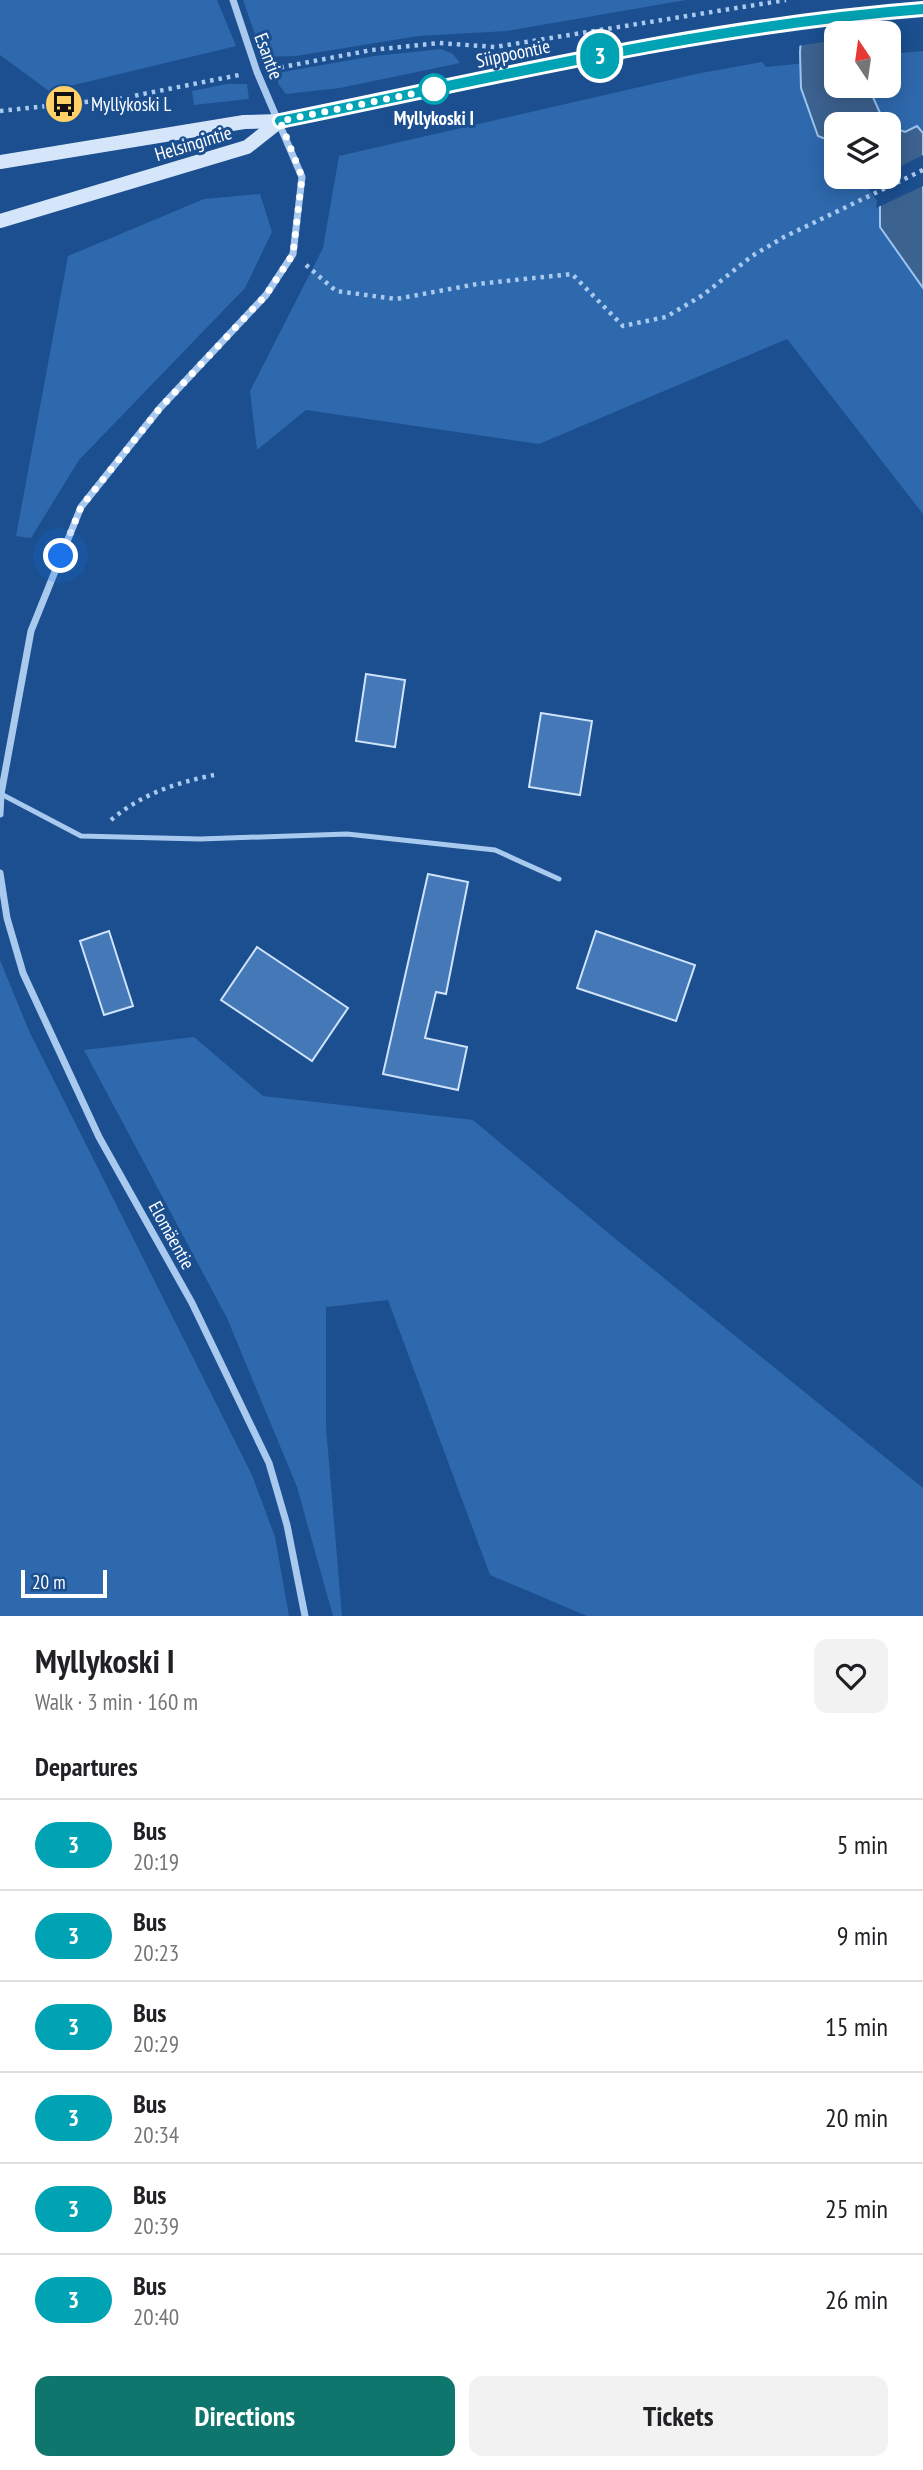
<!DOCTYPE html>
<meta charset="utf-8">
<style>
:root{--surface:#fff;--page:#f2f2f2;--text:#202124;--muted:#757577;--line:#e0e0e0;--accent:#0f766e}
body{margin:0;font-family:"PT Sans Narrow",sans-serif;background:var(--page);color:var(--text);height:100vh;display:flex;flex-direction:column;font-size:26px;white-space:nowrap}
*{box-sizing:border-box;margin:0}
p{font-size:23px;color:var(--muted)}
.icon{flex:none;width:38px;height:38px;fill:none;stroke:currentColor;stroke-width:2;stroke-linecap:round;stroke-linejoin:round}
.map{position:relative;height:1616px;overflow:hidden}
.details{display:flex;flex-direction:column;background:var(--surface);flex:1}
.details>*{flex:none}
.badge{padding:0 14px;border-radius:23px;font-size:24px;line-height:46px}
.needle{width:46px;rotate:347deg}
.controls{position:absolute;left:824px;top:21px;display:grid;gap:14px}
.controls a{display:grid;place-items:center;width:77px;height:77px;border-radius:14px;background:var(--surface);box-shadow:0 4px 18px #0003;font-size:35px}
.scale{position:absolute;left:21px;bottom:18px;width:86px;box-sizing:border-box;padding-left:7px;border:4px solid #fff;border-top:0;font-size:19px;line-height:24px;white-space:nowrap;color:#fff;-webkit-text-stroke:5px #1b4f8f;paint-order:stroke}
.you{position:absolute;width:35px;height:35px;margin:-18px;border:5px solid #fff;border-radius:50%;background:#1a73e8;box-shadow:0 0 0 10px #1a73e833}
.map>.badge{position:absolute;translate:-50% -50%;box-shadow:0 0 0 4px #fff}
h2{padding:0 35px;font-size:26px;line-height:63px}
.round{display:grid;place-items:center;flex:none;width:74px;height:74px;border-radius:14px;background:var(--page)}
.summary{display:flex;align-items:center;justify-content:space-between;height:119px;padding:0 35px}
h1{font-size:33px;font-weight:600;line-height:52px}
.cta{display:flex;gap:14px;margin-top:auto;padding:14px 35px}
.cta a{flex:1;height:80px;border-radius:14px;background:var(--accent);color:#fff;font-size:28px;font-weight:600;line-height:80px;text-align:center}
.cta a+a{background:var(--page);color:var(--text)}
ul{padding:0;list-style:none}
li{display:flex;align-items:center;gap:21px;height:91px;padding:0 35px;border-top:2px solid var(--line)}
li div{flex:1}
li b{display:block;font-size:26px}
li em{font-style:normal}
li .badge{min-width:77px;font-weight:700;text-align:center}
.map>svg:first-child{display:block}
</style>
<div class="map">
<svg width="923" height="1616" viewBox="0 0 923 1616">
<rect width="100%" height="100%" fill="#1b4f8f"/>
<g fill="#2e69ad" fill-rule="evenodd">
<path d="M0 0H217L236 46 49 91 0 55Z"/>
<path d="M243 0H686L507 31 418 36 296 56 263 57Z"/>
<path d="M441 49 453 54 460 63 340 88 286 94 279 85 276 75 283 72 374 56Z"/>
<path d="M923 51V514L787 339 539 444 306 410 257 450 250 391 323 248 339 156 696 74 762 62 766 67 836 60V86H889V54ZM836 124H889V177H836Z"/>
<path d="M227 84H247L249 99 194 105 192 91Z"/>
<path d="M260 194 272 232 245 288 79 460 31 538 16 536 68 256 204 199Z"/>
<path d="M0 960 29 1031 252 1475 275 1537 289 1616H0Z"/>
<path d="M194 1037 263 1096 473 1120 612 1236 923 1488V1616H587L490 1575 388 1300 326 1307V1427L342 1616H333L297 1487 227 1318 84 1050Z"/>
</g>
<g fill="#3c6290" stroke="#9cc4f0" stroke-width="2">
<path d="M803 0 836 33V86H868L885 124H836V143L818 136 801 88 800 53Z"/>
<path d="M889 126 905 132 917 126 923 133V288L880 227V200L864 177H889Z"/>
</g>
<g fill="#1b4f8f">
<path d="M800 0H863L861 33H836V40L797 46Z"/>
<path d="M923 155V186L876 208 877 201 865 183 878 177H889V172Z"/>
</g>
<g fill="#4478b7" stroke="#cfe3fa" stroke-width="2">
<path d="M366 674 405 680 395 747 356 741Z"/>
<path d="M541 713 592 721 580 795 529 787Z"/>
<path d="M428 874 468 882 446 994 436 992 425 1038 467 1047 458 1090 383 1074Z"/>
<path d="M109 931 133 1006 104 1015 80 941Z"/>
<path d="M596 931 695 965 676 1021 577 988Z"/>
<path d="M257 947 348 1008 312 1061 221 1000Z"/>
</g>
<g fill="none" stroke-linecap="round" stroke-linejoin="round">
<g stroke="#a9c9ee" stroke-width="4.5" stroke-dasharray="3.5 5" stroke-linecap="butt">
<path d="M272 69 372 50 439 43 495 47 786 0"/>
<path d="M0 111 123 98 239 75"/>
<path d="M306 265 336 291 396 299 477 284 572 274 623 326 666 317 703 295 752 256 784 237 923 170"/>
<path d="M111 820C142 794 175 783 214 775"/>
</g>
<path stroke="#a9c9ee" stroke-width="5" d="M1 794 81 836 200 839 347 834 495 850 559 879"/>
<g stroke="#a9c9ee" stroke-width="7">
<path d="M0 814 1 794 31 631 81 507 160 408 266 295 293 254 302 177 257 72 233 0"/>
<path d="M0 873 7 918 23 973 99 1137 192 1303 269 1463 287 1525 305 1616"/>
</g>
<path stroke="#a9c9ee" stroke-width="12" d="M280 121C492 77 706 27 923 9"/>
<g stroke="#d6e6fa" stroke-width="14">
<path d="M0 162 244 122 280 121"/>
<path d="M0 221 247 147 280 121"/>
</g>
</g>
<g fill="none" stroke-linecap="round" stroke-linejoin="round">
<defs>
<path id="line" d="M280 121C492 78 706 26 923 9"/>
</defs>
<use href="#line" stroke="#fff" stroke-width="16"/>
<use href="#line" stroke="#00a3b4" stroke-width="10"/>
<path stroke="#fff" stroke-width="7" stroke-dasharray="0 12.6" d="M61 556 81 507 160 408 266 295 293 254 302 177 280 121 440 88 434 89"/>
</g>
<defs>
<symbol id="bus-disc" viewBox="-11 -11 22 22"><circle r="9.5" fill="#ffd166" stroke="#1b4f8f"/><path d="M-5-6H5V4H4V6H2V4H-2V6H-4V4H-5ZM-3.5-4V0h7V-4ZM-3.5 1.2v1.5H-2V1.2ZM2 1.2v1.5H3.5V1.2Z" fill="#111"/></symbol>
</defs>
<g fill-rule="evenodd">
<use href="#bus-disc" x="42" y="82" width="44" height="44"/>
</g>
<circle fill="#fff" stroke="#00a3b4" stroke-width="3.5" cx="434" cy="89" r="14"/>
<g text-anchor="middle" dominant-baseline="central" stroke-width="6" stroke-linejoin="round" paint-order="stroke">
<g font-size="19" fill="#fff" stroke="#1b4f8f">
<text transform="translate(513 53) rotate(-12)">Siippoontie</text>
<text transform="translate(269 56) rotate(69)">Esantie</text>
<text transform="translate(193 143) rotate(-17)">Helsingintie</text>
<text transform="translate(172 1235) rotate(61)">Elomäentie</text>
</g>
<g font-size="19" fill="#fff" stroke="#1b4f8f" text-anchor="start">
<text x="91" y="104">Myllykoski L</text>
</g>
<g font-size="19" font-weight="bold" fill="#fff" stroke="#1b4f8f">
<text x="434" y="118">Myllykoski I</text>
</g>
</g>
</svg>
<div class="controls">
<a><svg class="needle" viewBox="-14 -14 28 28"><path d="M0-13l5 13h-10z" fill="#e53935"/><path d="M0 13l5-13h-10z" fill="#757577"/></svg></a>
<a><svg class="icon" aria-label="layers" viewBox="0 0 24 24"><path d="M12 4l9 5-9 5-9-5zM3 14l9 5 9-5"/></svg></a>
</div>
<div class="scale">20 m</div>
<div class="you" style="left:61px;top:556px"></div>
<b class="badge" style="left:600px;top:56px;background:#00a3b4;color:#fff">3</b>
</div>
<section class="details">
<div class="summary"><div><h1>Myllykoski I</h1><p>Walk · 3 min · 160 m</p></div><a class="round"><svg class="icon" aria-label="heart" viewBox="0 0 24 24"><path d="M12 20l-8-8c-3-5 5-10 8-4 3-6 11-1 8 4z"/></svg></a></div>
<h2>Departures</h2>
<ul>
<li><span class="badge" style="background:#00a3b4;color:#fff">3</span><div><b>Bus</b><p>20:19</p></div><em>5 min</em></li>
<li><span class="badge" style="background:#00a3b4;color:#fff">3</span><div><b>Bus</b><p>20:23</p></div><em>9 min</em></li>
<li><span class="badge" style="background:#00a3b4;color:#fff">3</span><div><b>Bus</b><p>20:29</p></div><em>15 min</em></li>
<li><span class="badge" style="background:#00a3b4;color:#fff">3</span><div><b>Bus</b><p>20:34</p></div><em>20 min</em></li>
<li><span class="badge" style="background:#00a3b4;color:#fff">3</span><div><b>Bus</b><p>20:39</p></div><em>25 min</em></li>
<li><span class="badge" style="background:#00a3b4;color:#fff">3</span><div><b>Bus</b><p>20:40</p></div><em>26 min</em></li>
</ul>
<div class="cta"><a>Directions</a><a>Tickets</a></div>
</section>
